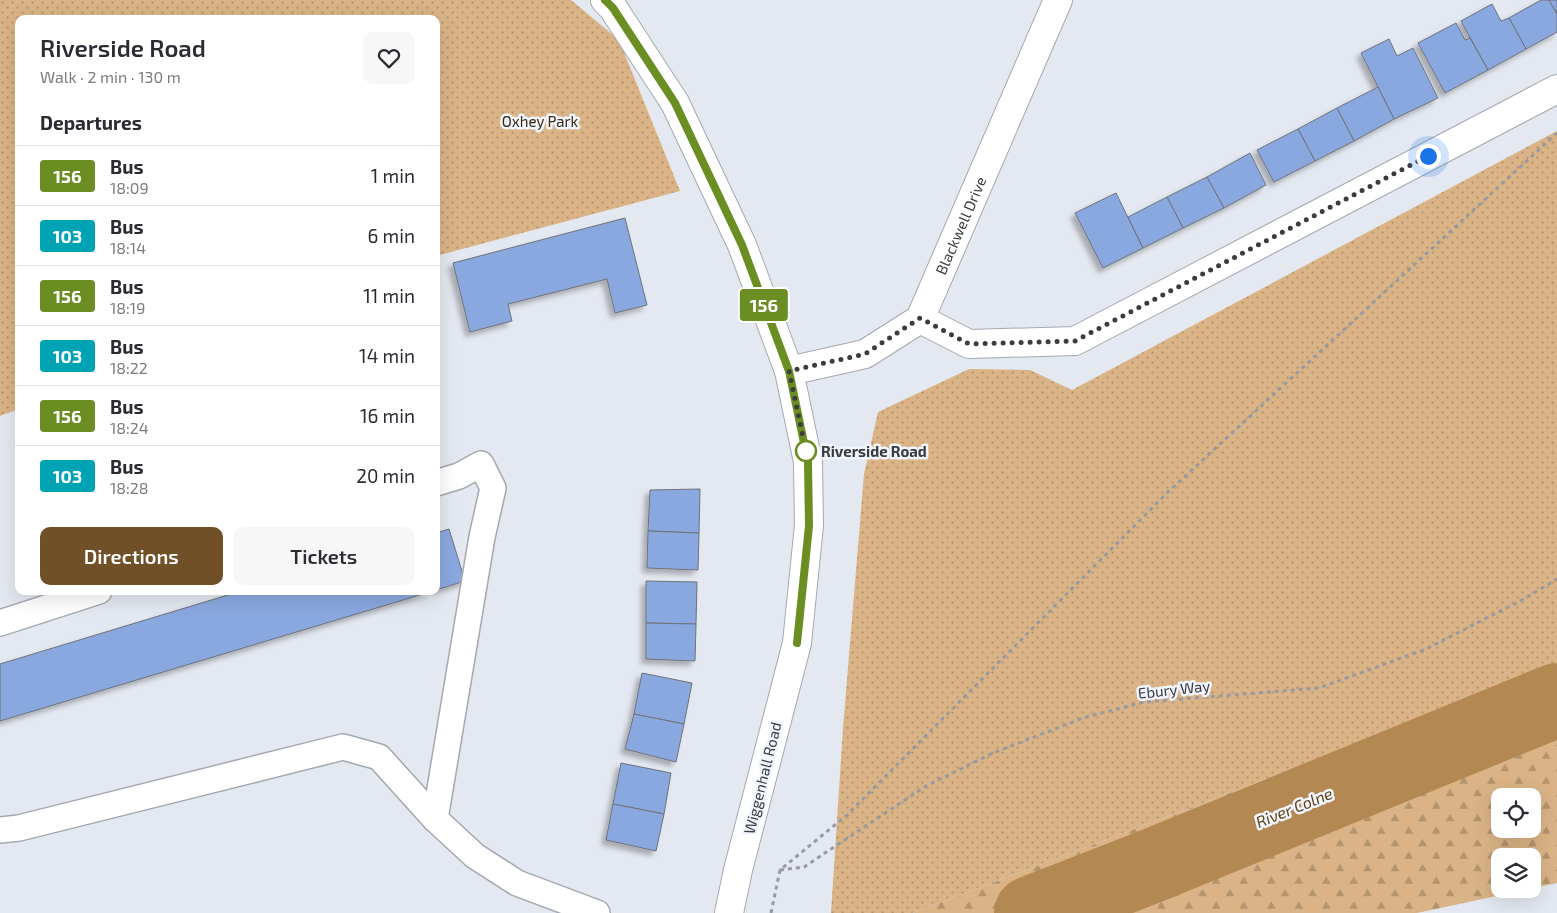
<!DOCTYPE html>
<meta charset="utf-8">
<style>
:root{--surface:#fff;--page:#f7f7f7;--text:#2b2b33;--muted:#7c7c81;--line:#e1e1e2;--accent:#705026}
body{margin:0;font-family:"Exo 2",sans-serif;background:var(--page);color:var(--text);height:100vh;display:flex;flex-direction:column;font-size:19px;white-space:nowrap}
*{box-sizing:border-box;margin:0}
p{font-size:16px;color:var(--muted)}
.icon{flex:none;width:28px;height:28px;fill:none;stroke:currentColor;stroke-width:2;stroke-linecap:round;stroke-linejoin:round}
.map{position:relative;flex:1;overflow:hidden}
.panel{position:absolute;left:15px;top:15px;width:425px;height:580px;display:flex;flex-direction:column;background:var(--surface);border-radius:10px;box-shadow:0 5px 20px #0002}
.panel>*{flex:none}
.badge{padding:0 10px;border-radius:4px;font-size:18px;line-height:32px}
.buttons{position:absolute;left:1491px;top:788px;display:grid;gap:10px}
.buttons a{display:grid;place-items:center;width:50px;height:50px;border-radius:10px;background:var(--surface);box-shadow:0 5px 20px #0002;font-size:25px}
.you{position:absolute;width:25px;height:25px;margin:-12px;border:4px solid #fff;border-radius:50%;background:#1a73e8;box-shadow:0 0 0 8px #1a73e833}
.map>.badge{position:absolute;translate:-50% -50%;box-shadow:0 0 0 2px #fff}
h2{padding:0 25px;font-size:19px;line-height:45px}
.round{display:grid;place-items:center;flex:none;width:52px;height:52px;border-radius:10px;background:var(--page)}
.summary{display:flex;align-items:center;justify-content:space-between;height:85px;padding:0 25px}
h1{font-size:24px;font-weight:600;line-height:38px}
.cta{display:flex;gap:10px;margin-top:auto;padding:10px 25px}
.cta a{flex:1;height:58px;border-radius:10px;background:var(--accent);color:#fff;font-size:20px;font-weight:600;line-height:58px;text-align:center}
.cta a+a{background:var(--page);color:var(--text)}
ul{padding:0;list-style:none}
li{display:flex;align-items:center;gap:15px;height:60px;padding:0 25px;border-top:1px solid var(--line)}
li div{flex:1}
li b{display:block;font-size:19px}
li em{font-style:normal}
li .badge{min-width:55px;font-weight:700;text-align:center}
.map>svg:first-child{display:block}
</style>
<div class="map">
<svg width="1557" height="913" viewBox="0 0 1557 913">
<defs>
<pattern id="forest-firs" width="22" height="20" patternUnits="userSpaceOnUse" patternTransform="scale(1.25)"><rect width="22" height="20" fill="#dab486"/><path d="M5 1l3.5 6h-7zM16 11l3.5 6h-7z" fill="#b2946f"/></pattern>
<pattern id="park-dots" width="8" height="8" patternUnits="userSpaceOnUse" patternTransform="scale(1.25)"><rect width="8" height="8" fill="#dab486"/><path d="M2 2h.1M6 6h.1" fill="none" stroke="#b2946f" stroke-width="1.8" stroke-linecap="round"/></pattern>
<filter id="shadow"><feDropShadow dx="-4.5" dy="4.5" stdDeviation="2.5" flood-color="#0004"/></filter>
</defs>
<rect width="100%" height="100%" fill="#e4e8f0"/>
<path fill="url(#forest-firs)" fill-rule="evenodd" d="M1557 669V883L1533 888 1532 856H1500V889H1530L1417 913H1061L1130 874 997 913H912ZM1500 796H1532V829H1500Z"/>
<g fill="url(#park-dots)">
<path d="M0 0H571L619 40 680 191 436 256V19H19V409L0 416Z"/>
<path d="M1557 131V669L912 913H831L843 728 864 474 878 412 969 369 1030 370 1072 390Z"/>
</g>
<path fill="#b38852" d="M1133 873 1061 913H997Z"/>
<g fill="none" stroke-linecap="round" stroke-linejoin="round">
<path stroke="#b38852" stroke-width="74" d="M1031 913 1149 867 1557 700"/>
</g>
<g fill="#8aa8e0" stroke="#6e7279" filter="url(#shadow)">
<path d="M1541 0H1549L1557 14V32L1526 49 1509 18Z"/>
<path d="M1549 0H1557V14Z"/>
<path d="M1492 4 1501 21 1509 18 1526 49 1488 70 1461 21Z"/>
<path d="M1456 23 1465 40 1470 38 1488 70 1445 93 1418 43Z"/>
<path d="M1389 39 1397 56 1413 48 1438 98 1394 119 1361 53Z"/>
<path d="M1378 87 1394 119 1354 141 1337 108Z"/>
<path d="M1337 108 1354 141 1315 161 1298 129Z"/>
<path d="M1298 129 1315 161 1274 182 1257 150Z"/>
<path d="M1250 153 1266 185 1224 208 1207 177Z"/>
<path d="M1207 177 1224 208 1183 228 1167 197Z"/>
<path d="M1116 193 1143 248 1103 268 1075 213Z"/>
<path d="M1167 197 1183 228 1143 248 1128 217Z"/>
<path d="M625 218 647 305 615 313 607 279 508 304 512 321 470 332 453 263Z"/>
<path d="M700 489 699 533 648 531 650 490Z"/>
<path d="M449 529 465 581 436 590V533Z"/>
<path d="M648 531 699 533 698 570 647 568Z"/>
<path d="M646 581 697 582 696 624 646 623Z"/>
<path d="M241 591H433L0 721V664Z"/>
<path d="M646 623 696 624 695 661 646 659Z"/>
<path d="M642 673 692 683 684 724 634 714Z"/>
<path d="M634 714 684 724 676 762 625 749Z"/>
<path d="M621 763 671 773 664 814 613 804Z"/>
<path d="M613 804 664 814 656 851 606 840Z"/>
</g>
<g fill="none" stroke-linecap="round" stroke-linejoin="round">
<defs>
<g id="service">
<path d="M0 623 99 591"/>
<path d="M435 819 482 537 493 488 481 464 459 476 436 483"/>
<path d="M0 830 19 828 343 747 379 757 435 819 475 856 517 883 597 913"/>
</g>
<g id="minor">
<path d="M920 319 969 344 1075 341 1557 89"/>
<path id="s1" d="M789 371 865 354 920 319 1058 0"/>
</g>
<path id="primary" d="M605 0 613 8 675 103 742 245 789 371 808 462 809 525 797 643 738 870 729 913"/>
</defs>
<use href="#service" stroke="#a4a8b0" stroke-width="28"/>
<use href="#minor" stroke="#a4a8b0" stroke-width="30"/>
<use href="#primary" stroke="#a4a8b0" stroke-width="30"/>
<g stroke="#979aa0" stroke-width="3" stroke-dasharray="4 4" stroke-linecap="butt">
<path d="M780 870 804 867 926 786 993 753 1083 718 1144 702 1319 688 1426 649 1524 599 1557 579"/>
<path d="M771 913 780 870 847 815 1168 492 1557 133"/>
</g>
<use href="#service" stroke="#fff" stroke-width="25"/>
<use href="#minor" stroke="#fff" stroke-width="28"/>
<use href="#primary" stroke="#fff" stroke-width="28"/>
</g>
<g fill="none" stroke-linecap="round" stroke-linejoin="round">
<defs>
<path id="line" d="M605 0 613 8 675 103 742 245 789 371 808 462 809 526 797 643"/>
</defs>
<use href="#line" stroke="#fff" stroke-width="11"/>
<use href="#line" stroke="#6b8e23" stroke-width="8"/>
<path stroke="#3a3c3f" stroke-width="5" stroke-dasharray="0 9" d="M806 451 789 371 865 354 920 318 969 344 1075 341 1428 156"/>
</g>
<circle fill="#fff" stroke="#6b8e23" stroke-width="2.5" cx="806" cy="451" r="10"/>
<g text-anchor="middle" dominant-baseline="central" stroke-width="5" stroke-linejoin="round" paint-order="stroke">
<g font-size="15" fill="#3c2910" stroke="#f1f5fd">
<text x="540" y="121">Oxhey Park</text>
</g>
<g font-size="15" fill="#3a3c3f" stroke="#f1f5fd">
<text stroke="none"><textPath href="#s1" startOffset="245">Blackwell Drive</textPath></text>
<text transform="translate(1174 689) rotate(-6)">Ebury Way</text>
<text transform="translate(762 778) rotate(-76)">Wiggenhall Road</text>
</g>
<g font-size="15" font-weight="bold" fill="#3a3c3f" stroke="#f1f5fd" text-anchor="start">
<text x="821" y="451">Riverside Road</text>
</g>
<g font-size="16" font-style="italic" fill="#5e4015" stroke="#f1f5fd">
<text transform="translate(1294 807) rotate(-22)">River Colne</text>
</g>
</g>
</svg>
<div class="buttons">
<a><svg class="icon" aria-label="locate" viewBox="0 0 24 24"><circle cx="12" cy="12" r="6"/><path d="M12 2v4M12 18v4M2 12h4M18 12h4"/></svg></a>
<a><svg class="icon" aria-label="layers" viewBox="0 0 24 24"><path d="M12 4l9 5-9 5-9-5zM3 14l9 5 9-5"/></svg></a>
</div>
<div class="you" style="left:1428px;top:156px"></div>
<b class="badge" style="left:764px;top:305px;background:#6b8e23;color:#fff">156</b>
<section class="panel">
<div class="summary"><div><h1>Riverside Road</h1><p>Walk · 2 min · 130 m</p></div><a class="round"><svg class="icon" aria-label="heart" viewBox="0 0 24 24"><path d="M12 20l-8-8c-3-5 5-10 8-4 3-6 11-1 8 4z"/></svg></a></div>
<h2>Departures</h2>
<ul>
<li><span class="badge" style="background:#6b8e23;color:#fff">156</span><div><b>Bus</b><p>18:09</p></div><em>1 min</em></li>
<li><span class="badge" style="background:#00a3b4;color:#fff">103</span><div><b>Bus</b><p>18:14</p></div><em>6 min</em></li>
<li><span class="badge" style="background:#6b8e23;color:#fff">156</span><div><b>Bus</b><p>18:19</p></div><em>11 min</em></li>
<li><span class="badge" style="background:#00a3b4;color:#fff">103</span><div><b>Bus</b><p>18:22</p></div><em>14 min</em></li>
<li><span class="badge" style="background:#6b8e23;color:#fff">156</span><div><b>Bus</b><p>18:24</p></div><em>16 min</em></li>
<li><span class="badge" style="background:#00a3b4;color:#fff">103</span><div><b>Bus</b><p>18:28</p></div><em>20 min</em></li>
</ul>
<div class="cta"><a>Directions</a><a>Tickets</a></div>
</section>
</div>
